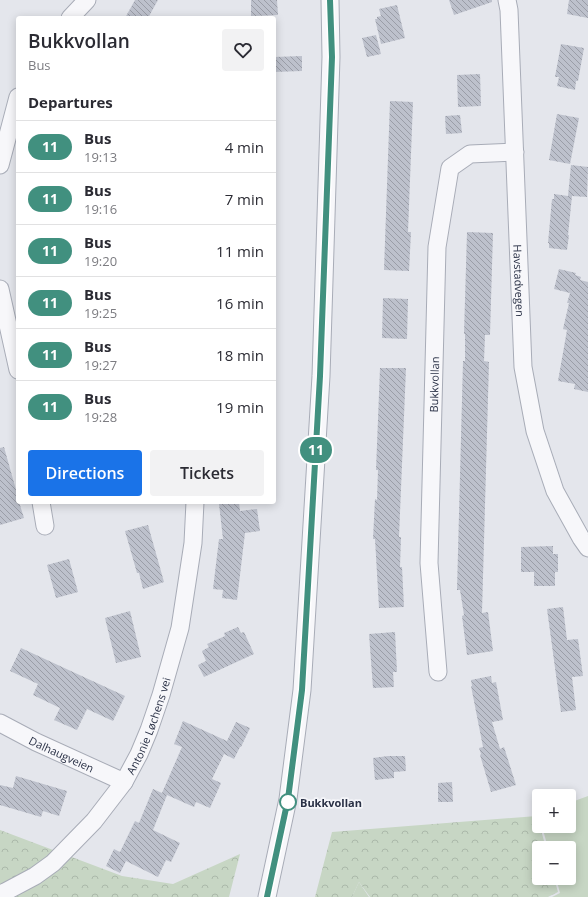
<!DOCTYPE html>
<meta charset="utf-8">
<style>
:root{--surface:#fff;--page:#f2f2f3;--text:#2b2b33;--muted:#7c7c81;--line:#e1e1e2;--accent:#1a73e8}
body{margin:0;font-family:"Open Sans",sans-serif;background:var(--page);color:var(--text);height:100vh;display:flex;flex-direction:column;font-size:15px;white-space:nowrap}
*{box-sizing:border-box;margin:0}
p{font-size:13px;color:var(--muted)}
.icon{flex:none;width:22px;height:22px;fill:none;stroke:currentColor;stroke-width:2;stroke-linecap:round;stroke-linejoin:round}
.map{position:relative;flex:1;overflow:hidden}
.details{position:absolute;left:16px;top:16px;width:260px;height:488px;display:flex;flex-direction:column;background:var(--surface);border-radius:4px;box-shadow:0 2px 10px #0003}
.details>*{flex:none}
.badge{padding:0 8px;border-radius:13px;font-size:14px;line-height:26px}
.tools{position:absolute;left:532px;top:789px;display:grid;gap:8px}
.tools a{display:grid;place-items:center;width:44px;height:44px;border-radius:4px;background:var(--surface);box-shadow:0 2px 10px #0003;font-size:20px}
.map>.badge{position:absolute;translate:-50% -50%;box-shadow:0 0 0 2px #fff}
h2{padding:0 12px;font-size:15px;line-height:36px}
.round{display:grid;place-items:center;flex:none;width:42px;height:42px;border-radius:4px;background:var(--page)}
.summary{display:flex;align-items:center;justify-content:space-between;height:68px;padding:0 12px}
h1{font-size:19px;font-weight:600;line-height:30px}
.action{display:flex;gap:8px;margin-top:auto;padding:8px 12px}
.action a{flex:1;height:46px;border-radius:4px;background:var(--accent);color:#fff;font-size:16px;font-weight:600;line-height:46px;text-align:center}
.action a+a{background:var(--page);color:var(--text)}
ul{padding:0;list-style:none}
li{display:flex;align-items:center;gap:12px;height:52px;padding:0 12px;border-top:1px solid var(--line)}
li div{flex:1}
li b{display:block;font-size:15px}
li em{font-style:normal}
li .badge{min-width:44px;font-weight:700;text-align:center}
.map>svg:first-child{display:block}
</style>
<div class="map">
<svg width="588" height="897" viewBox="0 0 588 897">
<defs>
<pattern id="forest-crowns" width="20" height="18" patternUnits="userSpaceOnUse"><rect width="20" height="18" fill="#c7d6c4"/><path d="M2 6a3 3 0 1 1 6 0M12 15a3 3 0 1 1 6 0" fill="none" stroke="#abb8aa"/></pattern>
<pattern id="building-back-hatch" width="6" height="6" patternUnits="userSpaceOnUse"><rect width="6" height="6" fill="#bdc1cc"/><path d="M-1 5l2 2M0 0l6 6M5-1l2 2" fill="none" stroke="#9a9da7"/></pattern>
</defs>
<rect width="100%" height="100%" fill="#e4e6ec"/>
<g fill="#c7d6c4">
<path d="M588 796V897H552L560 893 556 878H569V848H548L542 826H569V803Z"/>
<path d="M359 882 369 897H352Z"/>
</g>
<g fill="url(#forest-crowns)">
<path d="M537 816 546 848H539V878H554L558 892 548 897H370L359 882 352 897H315L332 832Z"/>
<path d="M0 830 122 876 173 884 240 854 229 897H0Z"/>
</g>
<g fill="url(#building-back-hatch)">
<path d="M135 0H158L148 18H125Z"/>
<path d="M251 0H277L278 15 251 16Z"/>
<path d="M449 0H492V2L454 15Z"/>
<path d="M569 0H588V18L567 14Z"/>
<path d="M397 5 405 38 381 44 375 19H377V17L381 16 379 9Z"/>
<path d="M376 35 381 54 367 57 362 38Z"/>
<path d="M561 44 584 48 578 81H576L575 90 557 86 559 77H555Z"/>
<path d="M302 56V71L274 72V57Z"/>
<path d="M480 74 481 106 458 107 457 75Z"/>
<path d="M390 101 413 102 408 232H411L409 271 384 270Z"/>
<path d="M557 114 579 118 570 164 549 160Z"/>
<path d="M460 115 462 133 446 134 445 116Z"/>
<path d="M571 165 588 167 587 197 572 196 568 235H569L567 250 549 248V243H548L552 199H554V194L568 196Z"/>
<path d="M467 232 493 233 490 335H485L484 361 489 362 482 613 488 612 493 651 467 655 462 616 464 615 460 590H457L463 361H465V334H464Z"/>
<path d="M559 269 576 273 575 275 581 277 580 280 588 282V392L574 389 575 384 558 381 567 330 563 329 569 303H567L570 293 554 289Z"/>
<path d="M383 298 408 299 407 339 382 338Z"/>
<path d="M380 368H406L399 537H401L400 567H402L404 607 379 608 375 539H373L375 499 377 500 378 470H376Z"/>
<path d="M4 447 18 497V502H19L24 518 0 525V448Z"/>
<path d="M239 502 240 511 257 509 260 531 245 533 237 600 222 598 223 590 213 589 219 539H223L219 504Z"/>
<path d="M148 525 164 582 143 589 139 573H137L125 531Z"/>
<path d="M553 546V554H558V572H555V586H534V572H521V547Z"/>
<path d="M69 559 78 592 56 598 47 565Z"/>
<path d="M563 607 567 640 578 639 583 676 572 677 576 710 561 712 547 609Z"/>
<path d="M130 611 141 657 116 663 105 618Z"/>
<path d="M238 627 241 633 244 632 254 654 204 677 198 665 206 661 202 651 209 647 207 644 225 636 224 633Z"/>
<path d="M395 632 397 672H393L394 687 373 688 369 634Z"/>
<path d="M21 648 125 696 113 721 87 709 77 730 54 720 60 708 33 695 38 684 10 671Z"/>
<path d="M491 676 492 683 496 682 503 720 492 722 500 749 504 747 516 785 491 792 480 755 481 754 479 748 483 747 471 686H472L471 680Z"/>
<path d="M183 721 227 741 236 722 250 728 241 747H240L234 759 224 754 212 779 221 783 210 808 196 802 194 807 167 795 153 830 180 843 171 862 166 860 158 877 126 861 120 873 106 866 114 849 120 852 135 821 139 823 153 789 162 793 182 747 174 744Z"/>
<path d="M388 756H405L406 771 394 772V778L375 780 373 758Z"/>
<path d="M16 776 67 791 59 816 43 811 41 817 0 805V785L13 788Z"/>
<path d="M452 782 453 802H438V783Z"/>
</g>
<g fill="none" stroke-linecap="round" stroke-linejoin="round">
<defs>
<g id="minor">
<path id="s1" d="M507 0 509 10 523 367 535 431 555 491 581 538 588 548"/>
<path d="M70 18 87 0"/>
<path d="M0 165 18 97"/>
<path d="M0 289 18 370"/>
<path d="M41 502 45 526"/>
<path id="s2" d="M438 672 429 563 437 247 450 168 470 154 515 152"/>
<path id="s3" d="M0 723 36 742 124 782"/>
<path id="s4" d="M0 894 5 892 35 876 53 863 94 821 124 782 139 754 149 730 161 695 180 628 193 543 195 502"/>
<path d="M267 897 288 799 302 690 321 376 331 57 330 0"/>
</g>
</defs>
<use href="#minor" stroke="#a8acb7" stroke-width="19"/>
<use href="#minor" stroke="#f7f7fa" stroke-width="17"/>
</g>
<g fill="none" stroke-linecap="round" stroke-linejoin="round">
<defs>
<path id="line" d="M267 897 288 799 302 690 320 376 332 57 330 0"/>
</defs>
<use href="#line" stroke="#fff" stroke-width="9"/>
<use href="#line" stroke="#41907f" stroke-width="6"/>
</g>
<circle fill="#fff" stroke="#41907f" stroke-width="2" cx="288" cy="802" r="8"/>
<g text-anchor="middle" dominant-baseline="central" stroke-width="3.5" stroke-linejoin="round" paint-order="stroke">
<g font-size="11" fill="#2a3146" stroke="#f4f5f9">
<text stroke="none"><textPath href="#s1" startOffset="281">Havstadvegen</textPath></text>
<text stroke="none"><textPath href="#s2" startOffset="288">Bukkvollan</textPath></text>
<text stroke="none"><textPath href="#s4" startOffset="231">Antonie Løchens vei</textPath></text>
<text stroke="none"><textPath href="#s3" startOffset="69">Dalhaugveien</textPath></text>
</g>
<g font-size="11" font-weight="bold" fill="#2a3146" stroke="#f4f5f9" text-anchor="start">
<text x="300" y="802">Bukkvollan</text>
</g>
</g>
</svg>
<div class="tools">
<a>+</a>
<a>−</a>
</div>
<b class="badge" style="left:316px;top:450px;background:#41907f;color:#fff">11</b>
<section class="details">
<div class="summary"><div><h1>Bukkvollan</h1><p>Bus</p></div><a class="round"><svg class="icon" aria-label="heart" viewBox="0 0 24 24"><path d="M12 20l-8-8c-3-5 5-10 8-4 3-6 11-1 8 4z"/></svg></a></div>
<h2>Departures</h2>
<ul>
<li><span class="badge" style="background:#41907f;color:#fff">11</span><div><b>Bus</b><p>19:13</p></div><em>4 min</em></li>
<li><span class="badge" style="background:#41907f;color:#fff">11</span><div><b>Bus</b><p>19:16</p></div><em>7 min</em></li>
<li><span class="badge" style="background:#41907f;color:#fff">11</span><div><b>Bus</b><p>19:20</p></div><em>11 min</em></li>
<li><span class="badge" style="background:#41907f;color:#fff">11</span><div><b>Bus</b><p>19:25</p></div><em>16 min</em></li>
<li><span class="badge" style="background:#41907f;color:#fff">11</span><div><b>Bus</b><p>19:27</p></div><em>18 min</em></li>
<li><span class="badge" style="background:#41907f;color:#fff">11</span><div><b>Bus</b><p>19:28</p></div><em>19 min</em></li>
</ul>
<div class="action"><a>Directions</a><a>Tickets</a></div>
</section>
</div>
